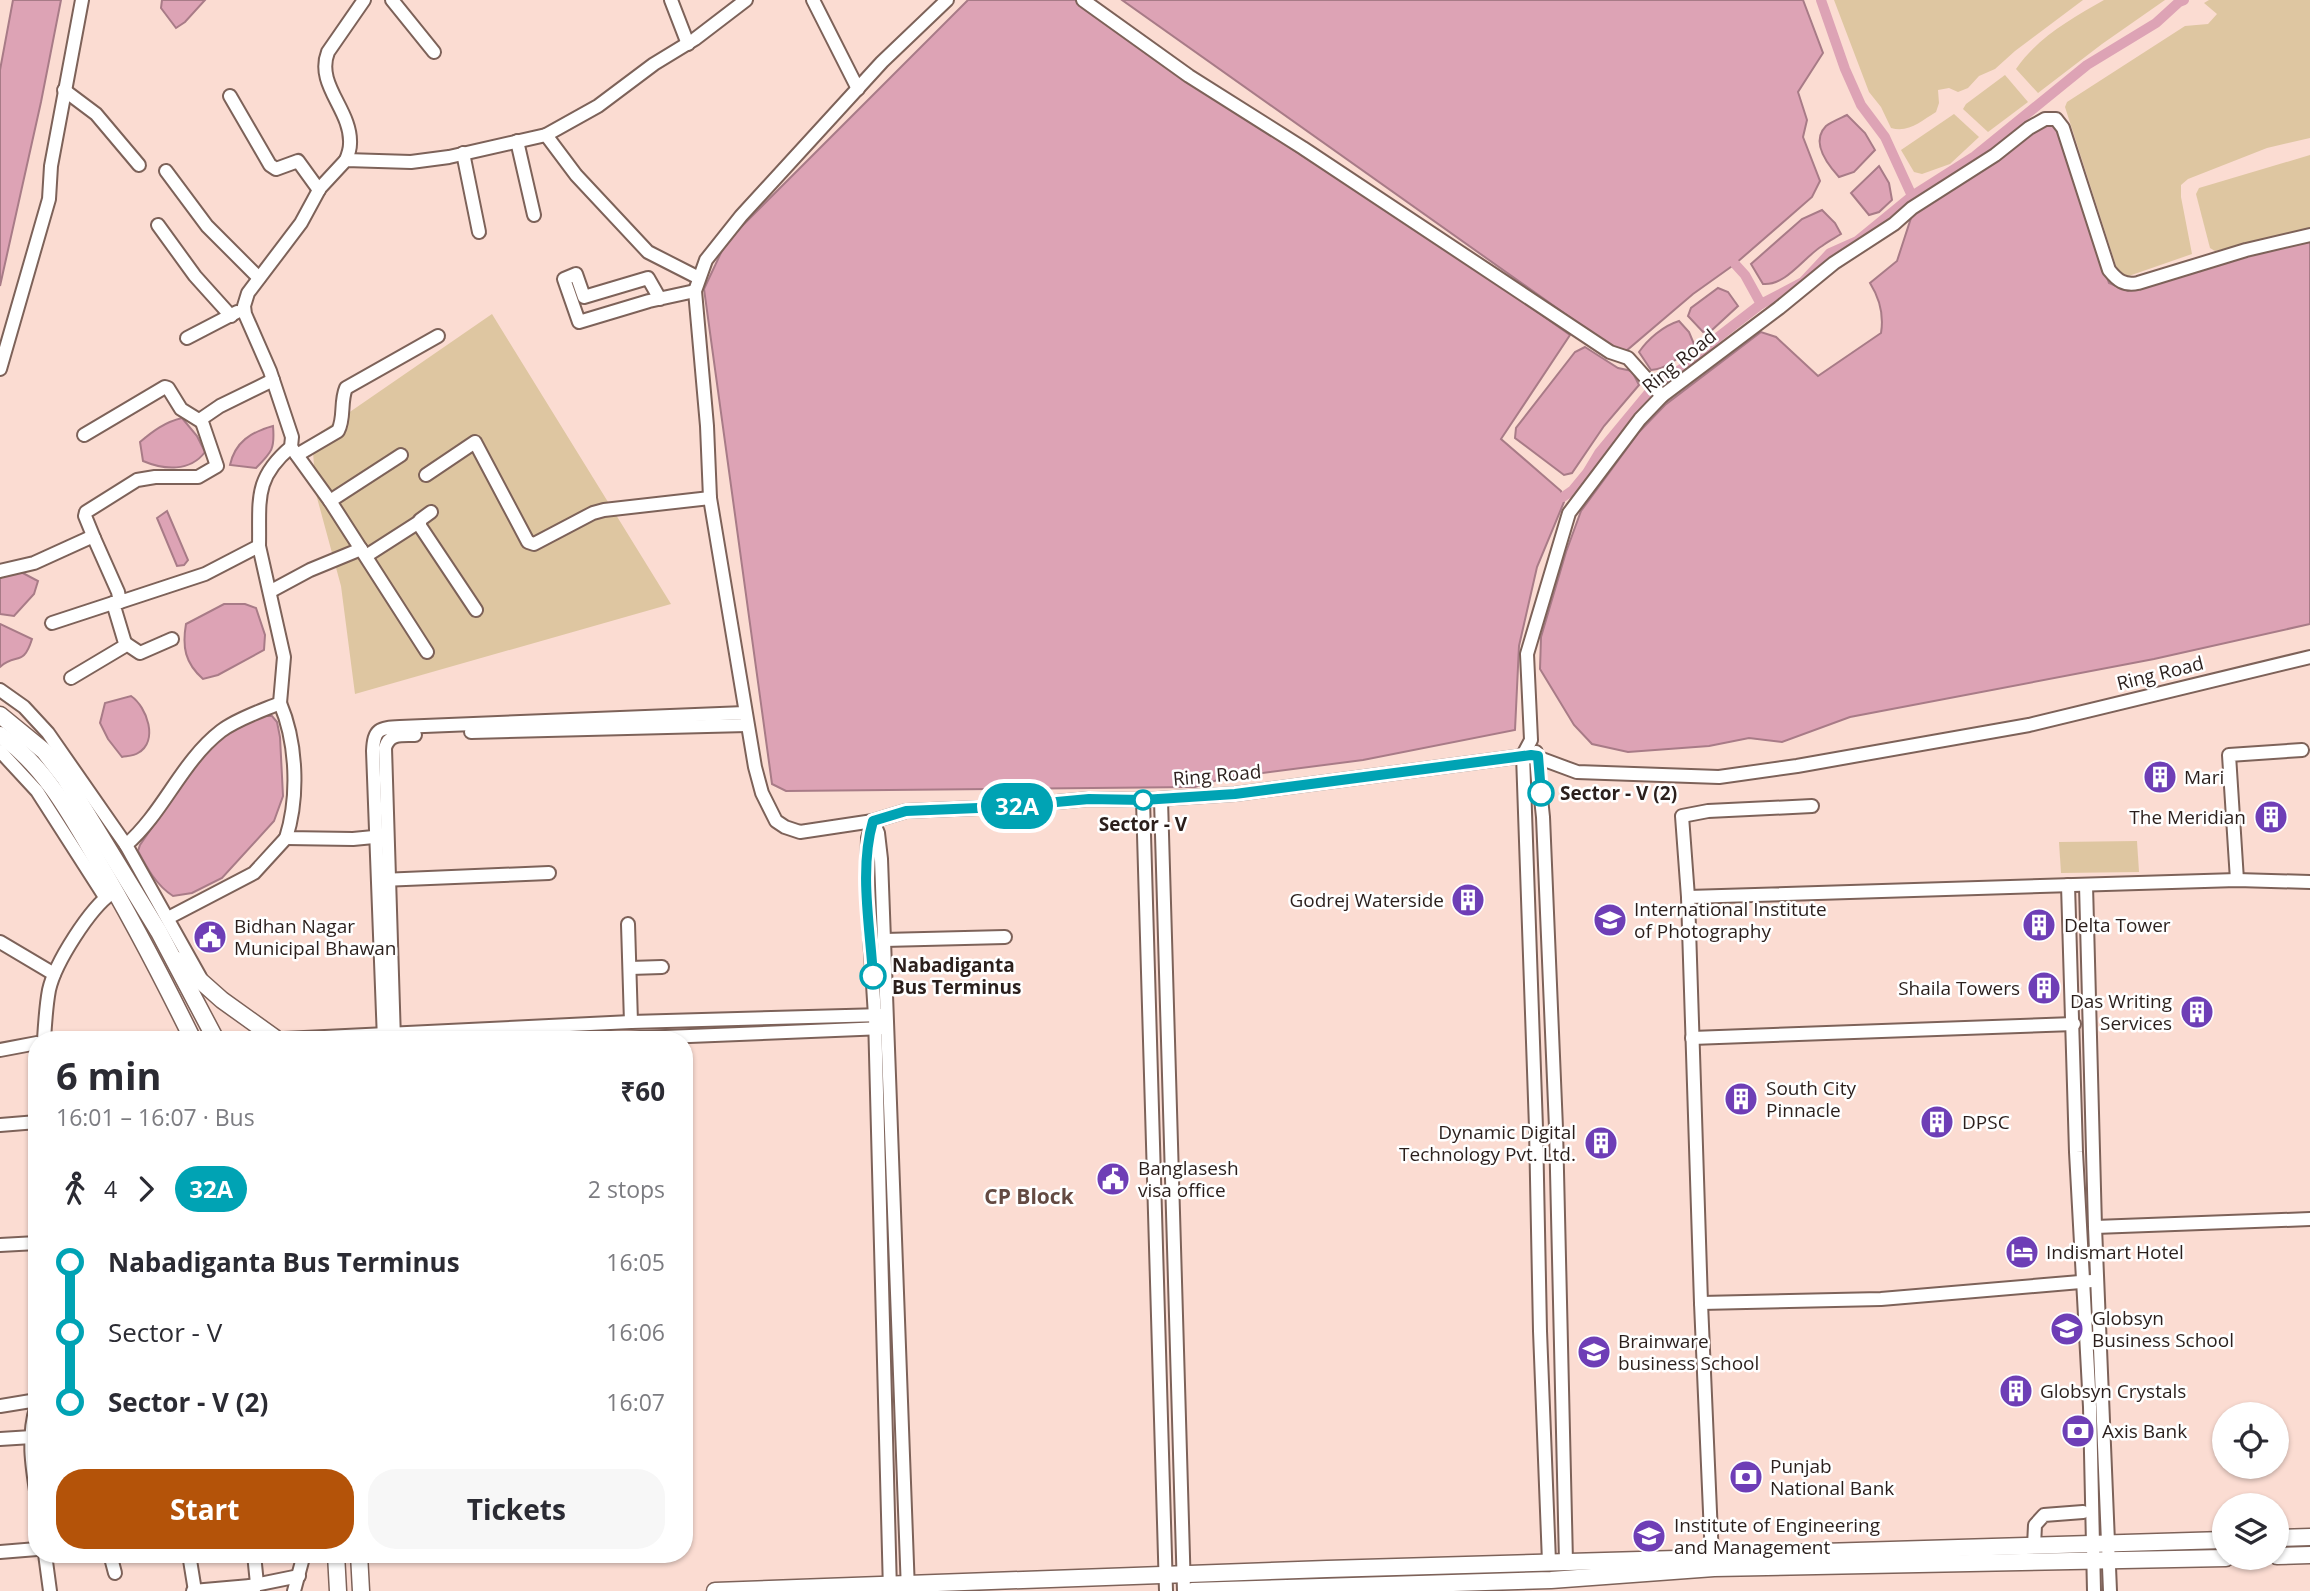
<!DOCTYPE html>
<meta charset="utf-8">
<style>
:root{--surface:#fff;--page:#f7f7f7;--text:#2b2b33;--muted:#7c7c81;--accent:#b45309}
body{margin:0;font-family:"Open Sans",sans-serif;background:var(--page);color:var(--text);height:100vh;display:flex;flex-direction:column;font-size:26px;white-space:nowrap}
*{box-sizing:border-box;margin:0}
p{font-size:23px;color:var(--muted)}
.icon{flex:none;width:38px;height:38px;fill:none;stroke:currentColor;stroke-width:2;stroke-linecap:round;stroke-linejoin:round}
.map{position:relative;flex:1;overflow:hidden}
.sheet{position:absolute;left:28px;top:1031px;width:665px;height:532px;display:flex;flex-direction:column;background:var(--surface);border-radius:28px;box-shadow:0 2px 5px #0004}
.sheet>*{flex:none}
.badge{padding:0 14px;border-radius:23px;font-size:24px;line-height:46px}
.controls{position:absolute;left:2212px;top:1402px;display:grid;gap:14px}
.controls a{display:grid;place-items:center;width:77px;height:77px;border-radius:50%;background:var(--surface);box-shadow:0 2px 5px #0004;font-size:35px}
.map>.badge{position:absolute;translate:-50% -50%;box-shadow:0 0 0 4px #fff}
.legs{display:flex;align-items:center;gap:10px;height:77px;padding:0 28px;font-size:23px}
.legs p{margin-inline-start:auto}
.summary{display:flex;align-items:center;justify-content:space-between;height:119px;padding:0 28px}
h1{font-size:38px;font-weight:700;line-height:52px}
.button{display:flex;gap:14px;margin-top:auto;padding:14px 28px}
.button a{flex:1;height:80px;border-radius:28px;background:var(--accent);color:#fff;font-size:28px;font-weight:700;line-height:80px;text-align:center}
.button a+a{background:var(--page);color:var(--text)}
ul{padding:0 28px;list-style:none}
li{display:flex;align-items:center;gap:24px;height:70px;font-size:26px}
li i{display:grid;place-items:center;width:10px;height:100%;margin:0 9px;background:currentColor}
li i::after{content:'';width:18px;height:18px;margin:-9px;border:5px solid;border-radius:50%;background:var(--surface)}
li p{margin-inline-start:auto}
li:first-child i{background:linear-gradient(#0000 50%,currentColor 0)}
li:last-child i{background:linear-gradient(currentColor 50%,#0000 0)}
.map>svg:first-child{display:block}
</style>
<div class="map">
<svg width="2310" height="1591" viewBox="0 0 2310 1591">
<rect width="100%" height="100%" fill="#fbdcd2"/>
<g fill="#dec6a1">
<path d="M1834 0H2083L2015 51 1995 69 1979 76 1968 88 1958 92 1949 88 1938 90 1939 103 1936 112C1921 121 1909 133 1891 128L1881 107 1869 92Z"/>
<path d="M2104 0H2165L2102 44 2038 93 2016 69C2038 37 2071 19 2104 0Z"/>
<path d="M2209 0H2310V138L2267 148 2188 179 2181 185V197L2192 254 2123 278 2118 272 2065 107 2067 102 2185 26 2208 24 2217 14 2204 3Z"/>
<path d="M2005 75 2028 102 1988 132 1963 109 1966 104Z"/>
<path d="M1954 114 1979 137 1950 164 1922 174 1914 172 1901 150Z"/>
<path d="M2310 155V229L2215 251 2210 248 2196 194 2199 188Z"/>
<path d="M492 314 671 604 355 694 341 586 316 494 312 438Z"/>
<path d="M2137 841 2139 872 2061 873 2059 842Z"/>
</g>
<g fill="#dda3b5" stroke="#a87b87" stroke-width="2">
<path d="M13 0H61L41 102 0 286V70Z"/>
<path d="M162 0H205L185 22 176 28 161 8Z"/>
<path d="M968 0H1076L1269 134 1478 270 1570 335 1501 439 1561 491 1564 502 1537 567 1519 646 1515 730 1363 760 1224 778 1195 787 786 791 772 784 704 289 726 242Z"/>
<path d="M1122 0H1803L1823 53 1798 92 1807 120 1803 137 1820 181 1812 197 1735 264 1693 294 1626 351 1609 345Z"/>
<path d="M1847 115 1865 133 1875 150 1854 172 1839 177C1828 165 1810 142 1826 126 1831 122 1841 118 1847 115Z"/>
<path d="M2048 120 2057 124 2109 283 2128 291 2239 256 2310 241V624L2154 659 1850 717 1782 742 1749 738 1709 746 1628 752 1592 744 1574 725 1540 669 1541 637 1566 552 1581 511 1639 432 1665 405 1761 332 1776 337 1818 376 1881 333C1884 315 1880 299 1870 283L1897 261 1912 215Z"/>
<path d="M1879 166 1889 183 1892 200 1879 212 1869 215 1851 193Z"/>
<path d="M1822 210 1835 223 1841 234C1835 238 1828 241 1822 246 1804 257 1786 286 1763 284L1751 264 1802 219Z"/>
<path d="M1718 288 1728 292 1738 306 1712 330 1703 332 1688 316 1691 308Z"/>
<path d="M1679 321 1689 332 1694 344C1682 355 1668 369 1651 370L1639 352C1648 339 1663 326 1679 321Z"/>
<path d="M1585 347 1618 368 1632 371 1639 385 1604 426 1572 473 1564 475 1515 438 1516 428 1575 352Z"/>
<path d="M182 418 197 436 205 452C190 472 164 470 143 461L140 442C153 431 165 422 182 418Z"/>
<path d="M273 426C275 449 272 452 256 468L230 465C235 442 251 432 273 426Z"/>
<path d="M167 511 188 560 184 565 177 566 157 518Z"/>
<path d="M19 571 38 581 34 594 14 616 0 614V579L3 575Z"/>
<path d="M224 604H245L256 608 265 635 264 650 218 675 203 679C185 663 182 647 186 624Z"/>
<path d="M0 624 32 639C23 668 16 652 0 667Z"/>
<path d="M131 696C147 707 159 741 138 753 134 756 127 756 122 757L108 739 100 723 105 703Z"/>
<path d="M264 716H272L277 722 280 737 283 796 274 821 222 878 192 893 173 896C156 885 147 868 138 851L140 845 205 750 231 731Z"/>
</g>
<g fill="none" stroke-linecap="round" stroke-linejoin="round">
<g stroke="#dda3b5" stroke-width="10">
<path d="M1821 0 1845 69 1861 105 1885 137 1912 196"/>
<path d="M1735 264 1745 275 1761 304 1803 282 1830 253 1857 241 1912 196 1975 156 2087 65 2156 23 2179 2 2184 0"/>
<path d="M1563 497 1573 490 1587 473 1599 453 1652 389 1694 360 1717 338 1761 304"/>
</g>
<defs>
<g id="minor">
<path d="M392 0 434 52"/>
<path d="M671 0 688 44"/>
<path d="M813 0 858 89"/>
<path d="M947 0 882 62 741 216 706 260 695 291 707 426 710 498 755 767 762 793 776 821 785 827 800 832 873 821 906 811 1002 807 1089 799 1143 800 1235 794 1531 755 1577 772 1719 777 1797 766 2029 725 2310 657"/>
<path d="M1083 0 1189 76 1303 148 1610 352 1628 358 1662 396"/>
<path d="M64 90 96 114 139 165"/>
<path d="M230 96 270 165 276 169 298 161 319 190"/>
<path d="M546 135 598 106 654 64 695 39 746 0"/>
<path d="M517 141 534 215"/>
<path d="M463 153 479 232"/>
<path d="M346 160C348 155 350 149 350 144 352 110 315 85 328 52L364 0"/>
<path d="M166 171 207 226 259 278"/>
<path d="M158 225 195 276 231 316"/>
<path d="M660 299 648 278 584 297 576 274 564 279 579 322 649 301 695 291"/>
<path d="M187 338 237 312"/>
<path d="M0 369 49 199 51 166 82 0"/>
<path d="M84 435 165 387 168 388 181 409 202 422"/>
<path d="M291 447 330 501 427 652"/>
<path d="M297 455 338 431C345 418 340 402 346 388L438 336"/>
<path d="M426 475 475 442 528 542 534 544 593 513 604 510 710 498"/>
<path d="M330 501 401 455"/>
<path d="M431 512 420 520V526L476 610"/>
<path d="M94 538 85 516 86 512 137 480 155 477H198L217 466 201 419 220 406 273 380"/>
<path d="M366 556 419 522"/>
<path d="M0 571 34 563 89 538H94L118 592 120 602 205 574 259 546C260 501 253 479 291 447L292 437 270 371 245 314 244 306 248 293 301 223 320 188 346 160 411 162 449 157 546 135 576 175 648 252 699 278"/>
<path d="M271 591 310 570 361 549"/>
<path d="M52 623 113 603"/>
<path d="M125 643 140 653 172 639"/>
<path d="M71 678 123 647 125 643 113 603 120 602"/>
<path d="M0 690 24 707 48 733 126 845"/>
<path d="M280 703C297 743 299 797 286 838L353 839 384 836"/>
<path d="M471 732 747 725"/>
<path d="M0 751 37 791 105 897"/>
<path d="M1536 752 1543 817 1556 1128 1566 1562"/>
<path d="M1143 800 1166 1591"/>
<path d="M1161 800 1184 1591"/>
<path d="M873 821 878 833 881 859 908 1591"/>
<path d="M873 821 868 838 867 889 875 1016 890 1591"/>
<path d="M381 880 549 873"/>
<path d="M2237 880 2229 755 2302 750"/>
<path d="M2068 885 2076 1152 2090 1407 2094 1591"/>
<path d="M2086 885 2095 1227 2110 1591"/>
<path d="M1688 897 2237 880 2310 882"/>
<path d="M168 918 254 873 286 838"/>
<path d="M628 924 631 1022"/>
<path d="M884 940 1005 937"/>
<path d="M0 942 54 974"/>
<path d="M630 968 662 967"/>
<path d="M200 977 126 845C164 812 181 762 221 731 237 719 261 711 280 703L284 657 259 546"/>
<path d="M1692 1038 2074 1024"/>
<path d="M44 1040C45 1023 46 1006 49 990 55 963 90 908 112 893"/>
<path d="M263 1040 631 1022 883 1015"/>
<path d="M384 1040 373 751C374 729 379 728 400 727L745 713"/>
<path d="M394 1040 385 748C389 733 402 735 415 735"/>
<path d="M591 1040 884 1028"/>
<path d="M0 1050 37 1043"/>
<path d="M0 1125 37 1122"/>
<path d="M2095 1227 2310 1219"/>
<path d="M0 1245 37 1243"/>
<path d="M1701 1303 1881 1299 2092 1281"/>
<path d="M37 1405C27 1435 32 1466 37 1497"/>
<path d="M0 1406 37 1400"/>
<path d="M0 1439 32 1437"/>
<path d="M2034 1546 2035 1525 2044 1515 2083 1512"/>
<path d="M0 1552 37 1549"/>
<path d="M45 1554 50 1591"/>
<path d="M110 1554 115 1573"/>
<path d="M189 1554 195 1591"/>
<path d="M254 1554 257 1584"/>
<path d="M1712 1558 1701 1303 1688 897 1682 816 1708 811 1812 806"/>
<path d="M1549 1562 1540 1331 1536 1128 1523 755 1531 740 1527 654 1569 513 1640 419 1662 396 1779 308 1834 263 1894 224 1912 208 1995 155 2029 128 2045 119H2056L2063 128 2109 270C2117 280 2124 286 2138 283L2246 250 2310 235"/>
<path d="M250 1586 299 1576"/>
<path d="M193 1591 250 1586 254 1591"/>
<path d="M294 1591 304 1554"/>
</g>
<g id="major">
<path d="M0 715 44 751 65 778 159 932 216 1040"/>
<path d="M0 735C44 765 71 815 97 860 132 919 163 979 193 1040"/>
<path d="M177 960 222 1000 275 1038"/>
<path d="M2277 1538 2310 1537"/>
<path d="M336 1554 338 1591"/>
<path d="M359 1554 361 1591"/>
<path d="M2277 1556 2310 1555"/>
<path d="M715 1591 1327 1569 1712 1558 1789 1553 2224 1540"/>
<path d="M1192 1591 1551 1580 1714 1568 2226 1558"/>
</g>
</defs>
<use href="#minor" stroke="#7d6259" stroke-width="16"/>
<use href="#major" stroke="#7d6259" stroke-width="19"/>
<use href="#minor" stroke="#fff" stroke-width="12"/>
<use href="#major" stroke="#fff" stroke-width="16"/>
</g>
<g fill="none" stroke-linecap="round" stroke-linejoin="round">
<defs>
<path id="line-1" d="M873 976C870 926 859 869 873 821L906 811 1002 807 1089 799 1143 800 1235 794 1531 755 1538 756 1541 793"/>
</defs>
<use href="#line-1" stroke="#fff" stroke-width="16"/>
<use href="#line-1" stroke="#00a3b4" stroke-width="10"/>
</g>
<defs>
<symbol id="building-disc" viewBox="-11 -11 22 22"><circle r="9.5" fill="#6e3eb6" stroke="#fff"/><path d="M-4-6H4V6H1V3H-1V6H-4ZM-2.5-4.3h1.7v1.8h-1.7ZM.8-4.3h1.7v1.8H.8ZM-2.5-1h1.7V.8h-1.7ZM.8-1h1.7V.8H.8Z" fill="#fff"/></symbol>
<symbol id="university-disc" viewBox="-11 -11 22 22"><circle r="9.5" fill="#6e3eb6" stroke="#fff"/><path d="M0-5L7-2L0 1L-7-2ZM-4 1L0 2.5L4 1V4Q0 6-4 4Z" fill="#fff"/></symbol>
<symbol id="civic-disc" viewBox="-11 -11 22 22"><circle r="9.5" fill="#6e3eb6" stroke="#fff"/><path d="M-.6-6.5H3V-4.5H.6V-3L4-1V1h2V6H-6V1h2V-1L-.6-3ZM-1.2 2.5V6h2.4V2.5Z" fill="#fff"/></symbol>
<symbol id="hotel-disc" viewBox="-11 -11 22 22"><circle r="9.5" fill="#6e3eb6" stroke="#fff"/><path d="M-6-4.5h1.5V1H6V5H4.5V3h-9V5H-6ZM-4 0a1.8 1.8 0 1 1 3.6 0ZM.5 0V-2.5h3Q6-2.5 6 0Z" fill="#fff"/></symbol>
<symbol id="school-disc" viewBox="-11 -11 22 22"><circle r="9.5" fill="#6e3eb6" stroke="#fff"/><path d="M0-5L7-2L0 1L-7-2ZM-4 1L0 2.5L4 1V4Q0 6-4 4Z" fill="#fff"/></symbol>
<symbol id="bank-disc" viewBox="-11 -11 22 22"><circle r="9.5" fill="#6e3eb6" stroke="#fff"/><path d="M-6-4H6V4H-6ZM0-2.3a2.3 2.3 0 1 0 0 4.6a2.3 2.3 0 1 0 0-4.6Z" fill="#fff"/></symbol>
</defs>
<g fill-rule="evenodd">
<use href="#building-disc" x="2141" y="758" width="38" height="38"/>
<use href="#building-disc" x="2252" y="798" width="38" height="38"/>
<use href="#building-disc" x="1449" y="881" width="38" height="38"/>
<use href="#university-disc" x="1591" y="901" width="38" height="38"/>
<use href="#building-disc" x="2020" y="906" width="38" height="38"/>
<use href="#civic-disc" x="191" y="918" width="38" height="38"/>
<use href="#building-disc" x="2025" y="969" width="38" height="38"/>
<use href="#building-disc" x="2178" y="993" width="38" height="38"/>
<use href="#building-disc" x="1722" y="1080" width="38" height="38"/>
<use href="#building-disc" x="1918" y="1103" width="38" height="38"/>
<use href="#building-disc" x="1582" y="1124" width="38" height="38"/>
<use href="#civic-disc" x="1094" y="1160" width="38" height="38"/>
<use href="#hotel-disc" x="2003" y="1233" width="38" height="38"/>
<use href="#school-disc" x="2048" y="1310" width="38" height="38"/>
<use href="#university-disc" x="1575" y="1333" width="38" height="38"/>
<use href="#building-disc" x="1997" y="1372" width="38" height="38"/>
<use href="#bank-disc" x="2059" y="1412" width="38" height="38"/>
<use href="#bank-disc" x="1727" y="1458" width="38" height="38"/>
<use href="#university-disc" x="1630" y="1517" width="38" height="38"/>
</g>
<g fill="#fff" stroke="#00a3b4" stroke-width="3.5">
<circle cx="1541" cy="793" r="12"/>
<circle cx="1143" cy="800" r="9"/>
<circle cx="873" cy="976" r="12"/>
</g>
<g text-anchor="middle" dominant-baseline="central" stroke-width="5" stroke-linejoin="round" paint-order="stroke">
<g font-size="19" fill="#2b1f1c" stroke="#fff">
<text transform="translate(1679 361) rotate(-39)">Ring Road</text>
<text transform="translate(2160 673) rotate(-14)">Ring Road</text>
<text transform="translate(1217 775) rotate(-5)">Ring Road</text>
</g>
<g font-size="19" fill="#2b1f1c" stroke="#fff" text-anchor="start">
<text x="2184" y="777">Mari</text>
<text x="2246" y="817" text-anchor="end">The Meridian</text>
<text x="1444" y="900" text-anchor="end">Godrej Waterside</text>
<text x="1634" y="909">International Institute<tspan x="1634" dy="22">of Photography</tspan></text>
<text x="2064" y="925">Delta Tower</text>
<text x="234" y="926">Bidhan Nagar<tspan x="234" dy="22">Municipal Bhawan</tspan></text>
<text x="2020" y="988" text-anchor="end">Shaila Towers</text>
<text x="2172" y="1001" text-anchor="end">Das Writing<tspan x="2172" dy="22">Services</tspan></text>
<text x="1766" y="1088">South City<tspan x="1766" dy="22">Pinnacle</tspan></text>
<text x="1962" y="1122">DPSC</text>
<text x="1576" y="1132" text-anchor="end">Dynamic Digital<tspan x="1576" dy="22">Technology Pvt. Ltd.</tspan></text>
<text x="1138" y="1168">Banglasesh<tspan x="1138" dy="22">visa office</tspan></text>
<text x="2046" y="1252">Indismart Hotel</text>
<text x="2092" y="1318">Globsyn<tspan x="2092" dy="22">Business School</tspan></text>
<text x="1618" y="1341">Brainware<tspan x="1618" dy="22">business School</tspan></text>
<text x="2040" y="1391">Globsyn Crystals</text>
<text x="2102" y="1431">Axis Bank</text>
<text x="1770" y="1466">Punjab<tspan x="1770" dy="22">National Bank</tspan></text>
<text x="1674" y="1525">Institute of Engineering<tspan x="1674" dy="22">and Management</tspan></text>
</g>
<g font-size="19" font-weight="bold" fill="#2b1f1c" stroke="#fff" text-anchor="start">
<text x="1560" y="793">Sector - V (2)</text>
<text x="1143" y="824" text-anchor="middle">Sector - V</text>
<text x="892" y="965">Nabadiganta<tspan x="892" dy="22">Bus Terminus</tspan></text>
</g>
<g font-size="21" font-weight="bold" fill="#644a42" stroke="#fff">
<text x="1029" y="1196">CP Block</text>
</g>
</g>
</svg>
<div class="controls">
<a><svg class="icon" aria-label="locate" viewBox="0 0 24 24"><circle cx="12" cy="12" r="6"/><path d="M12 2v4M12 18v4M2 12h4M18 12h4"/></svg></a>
<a><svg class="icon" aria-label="layers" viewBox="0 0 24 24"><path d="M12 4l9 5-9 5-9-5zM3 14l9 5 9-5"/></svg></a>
</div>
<b class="badge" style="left:1017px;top:806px;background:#00a3b4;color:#fff">32A</b>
<section class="sheet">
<div class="summary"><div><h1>6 min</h1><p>16:01 – 16:07 · Bus</p></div><b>₹60</b></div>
<div class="legs"><svg class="icon" aria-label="walk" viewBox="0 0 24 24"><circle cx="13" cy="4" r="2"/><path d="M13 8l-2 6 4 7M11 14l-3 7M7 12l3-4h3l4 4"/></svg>4<svg class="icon" aria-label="forward" viewBox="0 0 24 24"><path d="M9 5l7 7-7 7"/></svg><b class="badge" style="background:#00a3b4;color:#fff">32A</b><p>2 stops</p></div>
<ul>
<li><i style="color:#00a3b4"></i><b>Nabadiganta Bus Terminus</b><p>16:05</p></li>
<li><i style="color:#00a3b4"></i><span>Sector - V</span><p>16:06</p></li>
<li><i style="color:#00a3b4"></i><b>Sector - V (2)</b><p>16:07</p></li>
</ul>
<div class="button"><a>Start</a><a>Tickets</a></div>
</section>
</div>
